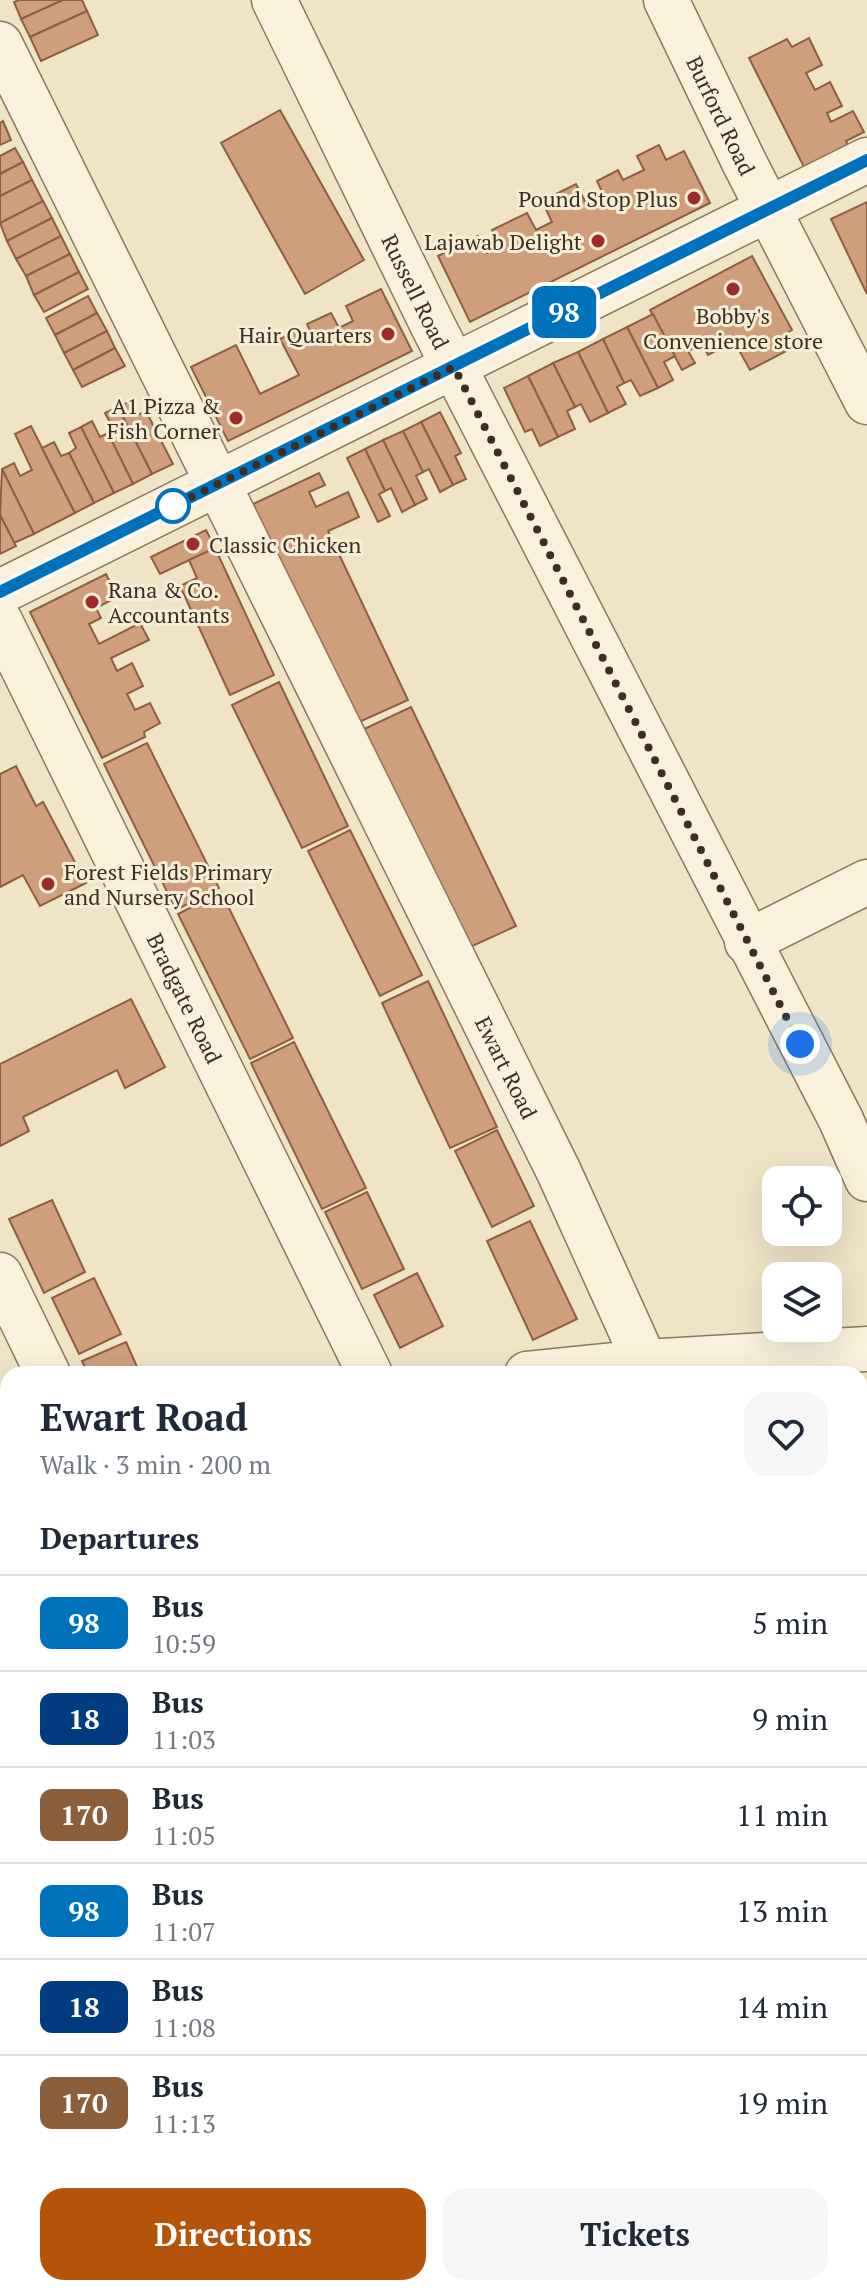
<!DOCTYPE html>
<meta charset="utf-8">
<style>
:root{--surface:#fff;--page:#f6f6f7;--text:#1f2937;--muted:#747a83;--line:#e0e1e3;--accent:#b45309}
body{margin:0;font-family:"PT Serif",serif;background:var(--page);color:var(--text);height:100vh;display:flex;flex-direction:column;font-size:30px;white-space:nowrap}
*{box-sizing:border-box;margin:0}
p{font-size:26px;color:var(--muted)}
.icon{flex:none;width:44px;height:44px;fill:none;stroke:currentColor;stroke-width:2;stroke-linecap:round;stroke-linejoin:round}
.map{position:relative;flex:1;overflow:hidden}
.sheet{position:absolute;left:0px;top:1366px;width:868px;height:930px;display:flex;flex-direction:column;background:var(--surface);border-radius:24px 24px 0 0;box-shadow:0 8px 32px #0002}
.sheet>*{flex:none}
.badge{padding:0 16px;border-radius:12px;font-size:28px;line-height:52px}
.tools{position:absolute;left:762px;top:1166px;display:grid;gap:16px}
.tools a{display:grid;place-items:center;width:80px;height:80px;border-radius:16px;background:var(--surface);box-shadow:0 8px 32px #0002;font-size:40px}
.you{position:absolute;width:40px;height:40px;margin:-20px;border:6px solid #fff;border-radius:50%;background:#1a73e8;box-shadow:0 0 0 12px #1a73e833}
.map>.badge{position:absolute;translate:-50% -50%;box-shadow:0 0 0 4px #fff}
h2{padding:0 40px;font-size:30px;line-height:72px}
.round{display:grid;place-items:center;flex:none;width:84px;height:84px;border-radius:24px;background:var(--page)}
.summary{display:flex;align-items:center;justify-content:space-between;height:136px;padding:0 40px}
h1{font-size:38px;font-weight:600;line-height:60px}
.action{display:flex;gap:16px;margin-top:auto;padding:16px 40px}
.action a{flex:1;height:92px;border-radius:24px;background:var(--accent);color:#fff;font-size:32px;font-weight:600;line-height:92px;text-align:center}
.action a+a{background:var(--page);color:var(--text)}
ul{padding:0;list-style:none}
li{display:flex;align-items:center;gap:24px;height:96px;padding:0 40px;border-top:2px solid var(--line)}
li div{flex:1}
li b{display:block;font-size:30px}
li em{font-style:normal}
li .badge{min-width:88px;font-weight:700;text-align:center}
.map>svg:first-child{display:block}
</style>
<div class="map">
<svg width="867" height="2295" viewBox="0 0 867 2295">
<rect width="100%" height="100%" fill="#f0e4c8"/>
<g fill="#cf9f7d" stroke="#8d5f41" stroke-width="2">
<path d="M19 0H63L21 19 14 2Z"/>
<path d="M63 0H82L87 11 30 37 21 19Z"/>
<path d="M87 11 98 35 41 61 30 37Z"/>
<path d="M809 38 822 65 806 73 815 90 830 82 842 106 827 113 831 122 853 111 864 132 846 141 849 147 805 169 749 58 787 39 792 47Z"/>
<path d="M280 110 364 260 305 294 221 143Z"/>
<path d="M3 121 11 140 0 145V123Z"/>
<path d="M659 145 666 160 684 151 710 203 470 322 438 256 478 236 487 253 500 246 492 230 527 213 536 230 552 222 542 201 576 184 588 207 605 198 597 181 618 170 623 180 644 170 637 156Z"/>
<path d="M15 148 23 162 0 174V156Z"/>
<path d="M23 162 32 180 0 196V174Z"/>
<path d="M32 180 43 201 0 223V196Z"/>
<path d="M43 201 52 218 7 241 0 223Z"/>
<path d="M867 202V294L831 219Z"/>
<path d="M52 218 61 236 16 259 7 241Z"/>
<path d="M61 236 70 254 26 276 16 259Z"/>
<path d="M70 254 79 272 34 295 26 276Z"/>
<path d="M752 256 792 330 787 333 794 347 750 370 734 341 708 355 702 344 688 351 695 363 682 370 650 310Z"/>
<path d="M79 272 88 289 44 312 34 295Z"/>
<path d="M381 289 412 351 228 441 191 367 236 345 260 394 299 375 280 339 297 330 304 344 314 339 307 324 331 313 339 328 353 321 346 306Z"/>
<path d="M88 296 97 313 55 335 46 318Z"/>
<path d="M97 313 107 331 64 353 55 335Z"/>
<path d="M653 314 675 356 664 362 673 380 658 388 627 327Z"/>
<path d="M627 327 658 388 640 396 631 380 624 383 603 339Z"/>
<path d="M107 331 115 348 73 370 64 353Z"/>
<path d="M603 339 624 383 617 387 626 404 608 413 578 352Z"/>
<path d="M115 348 125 366 82 387 73 370Z"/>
<path d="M578 352 608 413 590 422 581 404 575 407 553 363Z"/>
<path d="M553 363 575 407 567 411 575 429 558 437 528 376Z"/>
<path d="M528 376 558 437 540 446 532 429 525 432 504 388Z"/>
<path d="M131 401 138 415 146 411 173 464 152 474 118 407Z"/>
<path d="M118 407 152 474 133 484 108 433 114 430 105 413Z"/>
<path d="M440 412 461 453 455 456 466 479 453 485 421 422Z"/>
<path d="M92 421 100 437 108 433 133 484 114 493 81 427Z"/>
<path d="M421 422 453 485 440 492 429 469 423 472 403 431Z"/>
<path d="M31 426 75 513 34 534 2 469 14 463 20 476 32 470 15 434Z"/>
<path d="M81 427 114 493 94 503 69 453 76 448 69 433Z"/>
<path d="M403 431 423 472 416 476 427 499 415 505 383 440Z"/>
<path d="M383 440 415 505 402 512 391 488 385 491 365 449Z"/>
<path d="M54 442 61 456 69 453 94 503 75 513 42 448Z"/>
<path d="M365 449 385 491 379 494 390 516 378 522 347 458Z"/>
<path d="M2 469 34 534 14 543 0 515Z"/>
<path d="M319 473 325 485 309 492 316 507 348 492 359 517 328 531 408 700 357 723 253 504Z"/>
<path d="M0 515 16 546 0 554Z"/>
<path d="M206 530 215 548 160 574 151 557Z"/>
<path d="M215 548 274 675 230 695 180 586 197 578 189 560Z"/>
<path d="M106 574 117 597 96 608 101 618 89 624 99 644 140 623 149 640 111 658 117 671 132 663 143 686 127 694 135 710 150 703 160 723 144 732 145 737 102 758 30 612Z"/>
<path d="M279 682 348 826 302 848 232 705Z"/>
<path d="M411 707 516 926 466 949 362 730Z"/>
<path d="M147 743 219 888 176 910 104 764Z"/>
<path d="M16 766 36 806 43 802 86 883 40 906 23 875 0 887V774Z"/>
<path d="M350 830 422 975 380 996 308 851Z"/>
<path d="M221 892 293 1038 250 1059 178 914Z"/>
<path d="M428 981 497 1127 450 1148 382 1003Z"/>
<path d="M131 999 165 1067 125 1088 117 1070 23 1117 29 1131 0 1146V1064Z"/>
<path d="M294 1042 366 1188 322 1209 251 1063Z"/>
<path d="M497 1130 534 1206 492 1227 455 1151Z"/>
<path d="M367 1192 404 1269 362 1289 325 1212Z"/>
<path d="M52 1200 85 1272 44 1293 9 1219Z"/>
<path d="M530 1221 577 1319 533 1340 487 1241Z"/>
<path d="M417 1273 443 1326 400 1348 374 1295Z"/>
<path d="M94 1278 121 1334 79 1354 52 1298Z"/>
<path d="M126 1342 138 1369 126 1374H88L82 1361Z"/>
<path d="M860 1414H867V1464L860 1465Z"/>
<path d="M8 1455V1507L0 1508V1456Z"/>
<path d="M867 1614V1660L860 1664V1617Z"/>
<path d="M867 1671V1763L860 1749V1675Z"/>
<path d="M860 1749 867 1763V1823L860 1809Z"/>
<path d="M55 2288H118L120 2291 113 2295H59Z"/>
<path d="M409 2288H485L489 2295H399Z"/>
</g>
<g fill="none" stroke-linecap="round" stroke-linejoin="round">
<defs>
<g id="minor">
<path id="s1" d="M274 0 433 326 841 1120 867 1179"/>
<path id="s2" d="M666 0 744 162 867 402"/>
<path id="s3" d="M0 44 559 1172 645 1362"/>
<path d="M0 592 867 160"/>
<path id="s4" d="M0 621 370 1374"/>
<path d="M747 942 867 882"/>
<path d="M0 1275 48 1374"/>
<path d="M527 1374 645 1362 867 1349"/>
<path d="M0 1422 8 1421"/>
<path d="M0 1848 8 1844"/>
<path d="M0 1927 8 1939"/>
<path d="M860 1997 867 2010"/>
<path d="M860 2224 867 2220"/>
<path d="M0 2254 8 2267"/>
<path d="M575 2288 580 2295"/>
<path d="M715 2295 729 2288"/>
</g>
</defs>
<use href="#minor" stroke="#8d765c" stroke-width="47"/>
<use href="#minor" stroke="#faf1dc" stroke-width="44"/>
</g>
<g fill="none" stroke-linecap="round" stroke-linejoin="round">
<defs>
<path id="line" d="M0 592 867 160"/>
</defs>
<use href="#line" stroke="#fff" stroke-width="18"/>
<use href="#line" stroke="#0072bc" stroke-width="12"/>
<path stroke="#3d2e20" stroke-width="8" stroke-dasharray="0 14.4" d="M173 506 163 511 454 367 800 1044"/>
</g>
<g fill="#9e2a2b" stroke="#f7eed8" stroke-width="3">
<circle cx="694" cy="198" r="8"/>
<circle cx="598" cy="241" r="8"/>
<circle cx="733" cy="289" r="8"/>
<circle cx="388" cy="334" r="8"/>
<circle cx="236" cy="418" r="8"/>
<circle cx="193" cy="544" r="8"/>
<circle cx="92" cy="602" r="8"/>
<circle cx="48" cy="884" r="8"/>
</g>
<circle fill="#fff" stroke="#0072bc" stroke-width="4" cx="173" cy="506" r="16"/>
<g text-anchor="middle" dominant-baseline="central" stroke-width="6" stroke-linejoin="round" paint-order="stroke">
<g font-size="22" fill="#3d2e20" stroke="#f7eed8">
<text stroke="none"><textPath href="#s2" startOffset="128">Burford Road</textPath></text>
<text stroke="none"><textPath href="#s1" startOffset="324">Russell Road</textPath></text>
<text stroke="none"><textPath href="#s4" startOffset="420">Bradgate Road</textPath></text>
<text stroke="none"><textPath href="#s3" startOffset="1142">Ewart Road</textPath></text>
</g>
<g font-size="22" fill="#3d2e20" stroke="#f7eed8" text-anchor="end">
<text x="678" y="198">Pound Stop Plus</text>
<text x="582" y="241">Lajawab Delight</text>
<text x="733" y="315" text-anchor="middle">Bobby's<tspan x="733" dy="25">Convenience store</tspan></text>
<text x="372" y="334">Hair Quarters</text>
<text x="220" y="405">A1 Pizza &amp;<tspan x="220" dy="25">Fish Corner</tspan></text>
<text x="209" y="544" text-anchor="start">Classic Chicken</text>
<text x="108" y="589" text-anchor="start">Rana &amp; Co.<tspan x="108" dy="25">Accountants</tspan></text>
<text x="64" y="871" text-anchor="start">Forest Fields Primary<tspan x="64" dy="25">and Nursery School</tspan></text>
</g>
</g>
</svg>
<div class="tools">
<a><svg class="icon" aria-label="locate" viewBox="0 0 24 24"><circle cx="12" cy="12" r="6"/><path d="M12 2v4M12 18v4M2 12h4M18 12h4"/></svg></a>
<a><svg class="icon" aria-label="layers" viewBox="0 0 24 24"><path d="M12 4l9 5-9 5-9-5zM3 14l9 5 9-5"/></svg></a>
</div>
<div class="you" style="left:800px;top:1044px"></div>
<b class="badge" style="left:564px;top:312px;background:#0072bc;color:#fff">98</b>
<section class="sheet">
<div class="summary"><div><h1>Ewart Road</h1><p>Walk · 3 min · 200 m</p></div><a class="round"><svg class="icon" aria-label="heart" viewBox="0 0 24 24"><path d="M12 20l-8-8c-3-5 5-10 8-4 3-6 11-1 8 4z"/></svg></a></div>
<h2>Departures</h2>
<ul>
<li><span class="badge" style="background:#0072bc;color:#fff">98</span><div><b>Bus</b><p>10:59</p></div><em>5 min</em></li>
<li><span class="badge" style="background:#003b80;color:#fff">18</span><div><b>Bus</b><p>11:03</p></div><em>9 min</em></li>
<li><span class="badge" style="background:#8b5e3c;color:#fff">170</span><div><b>Bus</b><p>11:05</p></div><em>11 min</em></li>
<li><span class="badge" style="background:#0072bc;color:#fff">98</span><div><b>Bus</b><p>11:07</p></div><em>13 min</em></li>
<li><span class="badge" style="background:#003b80;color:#fff">18</span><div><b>Bus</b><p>11:08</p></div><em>14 min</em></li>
<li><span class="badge" style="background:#8b5e3c;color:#fff">170</span><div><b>Bus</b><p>11:13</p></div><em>19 min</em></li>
</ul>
<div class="action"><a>Directions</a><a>Tickets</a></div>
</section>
</div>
